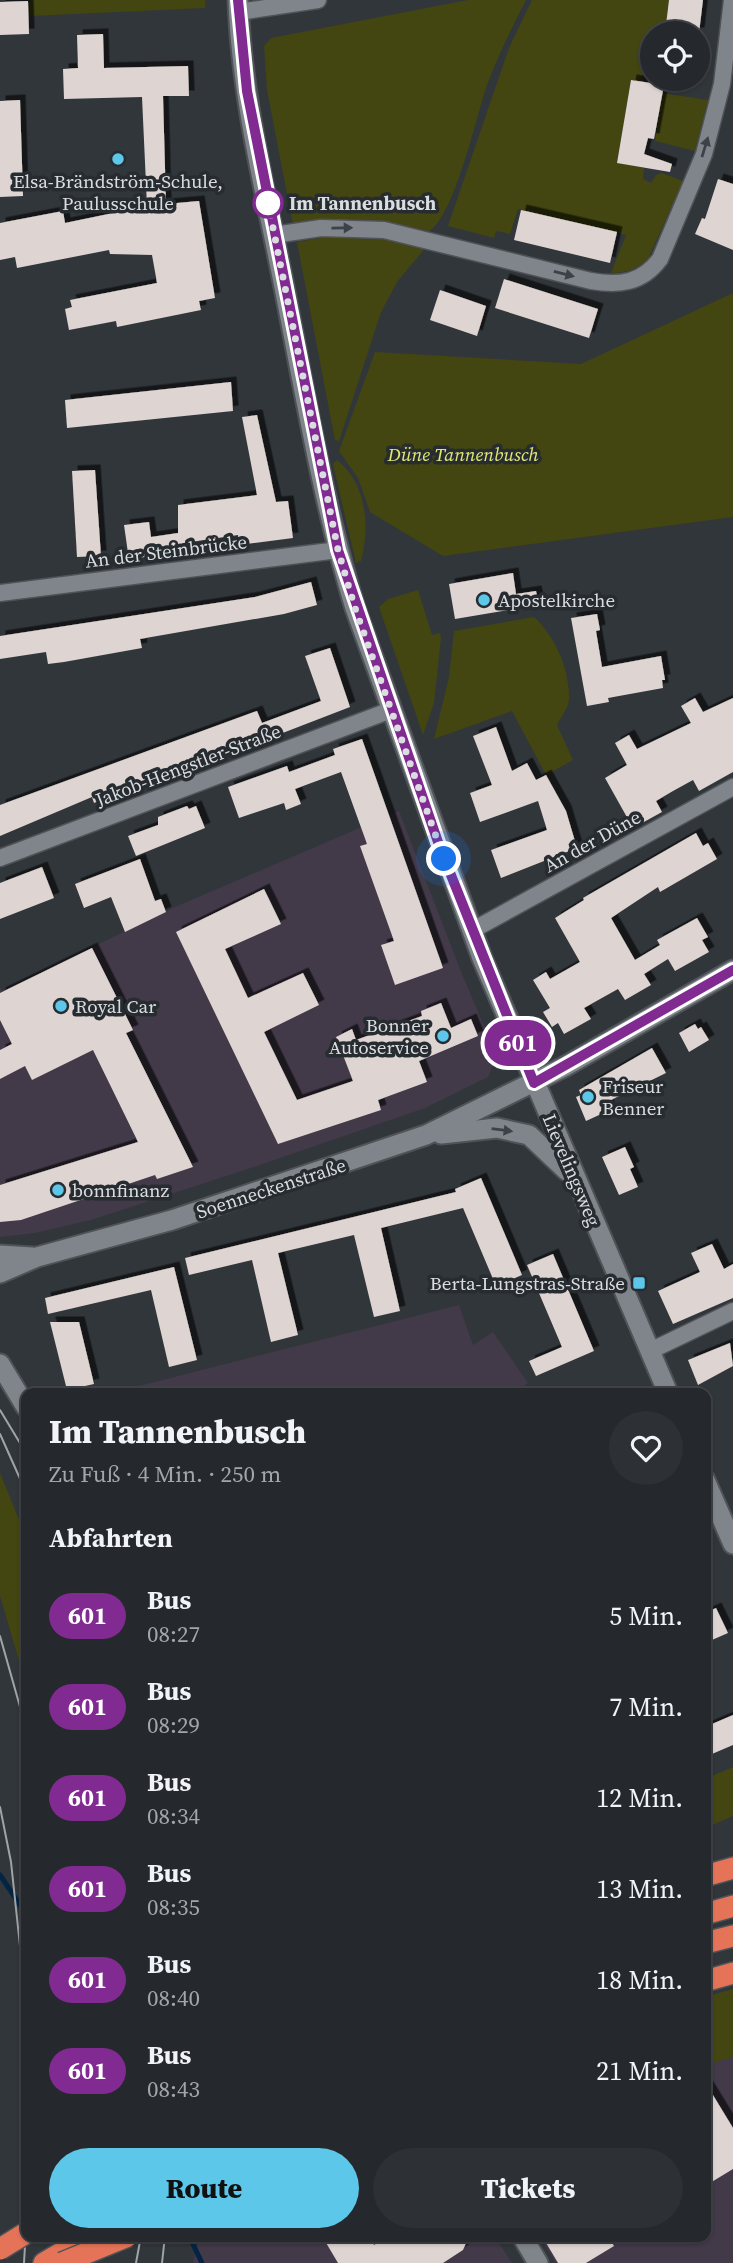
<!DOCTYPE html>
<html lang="de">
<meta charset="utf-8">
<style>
:root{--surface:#25282c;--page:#2d3034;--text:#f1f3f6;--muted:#a3a6a9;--line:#424448;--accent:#5cc7e8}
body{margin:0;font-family:"Source Serif 4",serif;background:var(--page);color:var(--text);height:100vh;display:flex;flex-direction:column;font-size:26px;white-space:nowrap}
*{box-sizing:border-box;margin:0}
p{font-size:23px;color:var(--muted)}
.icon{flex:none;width:38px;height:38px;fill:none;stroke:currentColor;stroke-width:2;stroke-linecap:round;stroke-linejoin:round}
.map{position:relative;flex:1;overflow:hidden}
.drawer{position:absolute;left:21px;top:1388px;width:690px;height:854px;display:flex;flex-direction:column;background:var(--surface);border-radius:14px;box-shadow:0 2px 5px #0004,0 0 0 2px var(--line)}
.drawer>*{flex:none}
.badge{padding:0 14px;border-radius:23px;font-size:24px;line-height:46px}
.tools{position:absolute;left:640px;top:21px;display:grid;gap:14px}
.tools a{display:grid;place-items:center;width:70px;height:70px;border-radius:50%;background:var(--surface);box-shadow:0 2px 5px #0004,0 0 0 2px var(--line);font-size:35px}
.you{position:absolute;width:35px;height:35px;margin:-18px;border:5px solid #fff;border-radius:50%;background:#1a73e8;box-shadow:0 0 0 10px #1a73e833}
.map>.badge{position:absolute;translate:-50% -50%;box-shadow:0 0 0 4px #fff}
h2{padding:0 28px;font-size:26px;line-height:63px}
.round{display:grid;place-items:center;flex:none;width:74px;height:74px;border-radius:37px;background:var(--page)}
.head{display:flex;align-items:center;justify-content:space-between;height:119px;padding:0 28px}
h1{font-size:33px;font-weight:800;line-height:52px}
.primary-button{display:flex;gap:14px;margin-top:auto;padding:14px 28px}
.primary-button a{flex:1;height:80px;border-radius:42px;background:var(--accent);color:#111;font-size:28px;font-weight:800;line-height:80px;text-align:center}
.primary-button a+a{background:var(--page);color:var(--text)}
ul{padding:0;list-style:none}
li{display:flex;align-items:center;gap:21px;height:91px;padding:0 28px}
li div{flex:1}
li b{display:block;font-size:26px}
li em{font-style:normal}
li .badge{min-width:77px;font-weight:700;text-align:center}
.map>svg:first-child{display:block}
</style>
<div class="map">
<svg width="733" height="2263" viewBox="0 0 733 2263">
<defs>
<filter id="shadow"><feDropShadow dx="5.5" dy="-5.5" stdDeviation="0" flood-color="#0009"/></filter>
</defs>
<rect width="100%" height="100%" fill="#31363b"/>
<g fill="#423949">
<path d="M399 811 462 974 493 1047 495 1061 488 1077 425 1108 254 1167 91 1220 35 1233 0 1237V988L2 991 175 907Z"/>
<path d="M459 1305 473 1345 493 1332 528 1383 513 1393H111Z"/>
<path d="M733 2057V2263H556L540 2237 705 2236V2065Z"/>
<path d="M200 2236 495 2237 512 2263H193Z"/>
</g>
<g fill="#434610">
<path d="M30 0H205V8L30 16Z"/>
<path d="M468 0H526C511 29 497 58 486 88 476 118 454 217 429 231 379 219 345 218 293 225L267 90 264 46 271 38Z"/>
<path d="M532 0H669L665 33H653V74L643 73 642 82 631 80 617 162 644 168 643 179 651 183 656 175 662 173 683 181 649 257C639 269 626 273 611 273L626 235 518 209 510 234 496 231 494 238 448 226 509 48Z"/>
<path d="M662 93 708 100 695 151 655 141Z"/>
<path d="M357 232 427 246 397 282 381 312 339 441 335 440 297 242Z"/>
<path d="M733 293V517L443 556 370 512 358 478 339 451 375 352 581 364Z"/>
<path d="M337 460C367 484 370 527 361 561L356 563 333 464Z"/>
<path d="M418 590 432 635 440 633 441 638 434 703 423 735 379 607 388 599Z"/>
<path d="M534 617C555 636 570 670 569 699 569 707 561 717 557 725L573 760 546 775 512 711 434 739 449 677 454 631Z"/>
<path d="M0 1473 26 1537V1684L0 1596Z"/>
<path d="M733 1767V1816L705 1828V1779Z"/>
<path d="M733 1989V2057L705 2065V1997Z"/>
</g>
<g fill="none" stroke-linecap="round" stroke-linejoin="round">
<g stroke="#042443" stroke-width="5">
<path d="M0 1875 26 1914"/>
<path d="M189 2236 202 2263"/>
</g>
</g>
<g fill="#ded4d1" filter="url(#shadow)">
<path d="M669 0H703L699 33H665Z"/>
<path d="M28 1 29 34 0 35V2Z"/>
<path d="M103 34 104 68 188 66 189 96H163L166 204 199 201 215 298 199 301 201 310 117 327 116 321 69 330 65 309 72 307 70 300 157 283 152 255 110 254 109 250 17 268 15 257 0 260V223L63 211 65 223 147 206 142 97 64 99 63 69 78 68 77 35Z"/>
<path d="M631 80 664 85 654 139 648 138 644 154 672 164 670 172 617 163Z"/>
<path d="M20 100 23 196 0 197V101Z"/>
<path d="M718 179 733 184V250L695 234 702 218 705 219Z"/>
<path d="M521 210 617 232 610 263 514 240Z"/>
<path d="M504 279 598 309 589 338 495 308Z"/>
<path d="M440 290 486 306 477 336 430 320Z"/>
<path d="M231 382 233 411 67 428 65 400Z"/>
<path d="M257 415 276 502 288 501 293 538 239 545 238 535 184 543 185 549 129 560 124 525 149 522 151 537 178 533V505L257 495 242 417Z"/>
<path d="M95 470 101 556 77 557 72 471Z"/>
<path d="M513 573 516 594 536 591 539 605 455 619 449 584Z"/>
<path d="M311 582 317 605 284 614 140 639 142 648 64 662 48 664 46 652 0 659V636L255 597Z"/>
<path d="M597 614 600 630 596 631 602 667 661 656 665 680H662L663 688 608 698 609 702 587 706 571 618Z"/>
<path d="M330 648 350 707 166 778 164 773 94 803 92 797 0 836V805L257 711 262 723 321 701 305 656Z"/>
<path d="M695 698 703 712 733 698V772L699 791 693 780 673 791 656 801 662 812 633 828 605 778 627 765 615 743 629 735 637 749 691 723 681 706Z"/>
<path d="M496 727 512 771 527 763 536 780 546 775 566 811 577 848 501 878 491 850 547 830 538 801 480 822 470 793 492 785 473 736Z"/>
<path d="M362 739 443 968 395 985 381 945 394 941 360 846 367 844 341 772 295 789 301 804 286 810 284 803 239 818 228 787 287 766 289 772 335 755 333 749Z"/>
<path d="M187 806 189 809 196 806 205 828 136 856 128 836 158 825V817Z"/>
<path d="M696 833 703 846 708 843 717 859 660 892 658 887 611 918 635 960 660 945 657 940 697 918 708 937 702 940 709 952 675 971 668 959 644 974 651 985 625 1000 618 989 584 1008 591 1019 564 1034 558 1023 552 1027 543 1012 550 1008 533 980 546 972 550 979 580 962 555 918 584 900 583 898Z"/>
<path d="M140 859 155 901 161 899 166 912 125 932 111 897 84 908 75 884Z"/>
<path d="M42 867 54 898 0 919V883Z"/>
<path d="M264 889 281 924 225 949 248 998 303 973 319 1005 264 1032 297 1100 353 1081 336 1037 352 1029 356 1040 422 1016 421 1011 441 1003 451 1028 471 1019 478 1036 419 1061 427 1082 378 1100 381 1110 278 1144 176 932Z"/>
<path d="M92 948 133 1030 126 1033 193 1167 157 1179 155 1175 21 1220 0 1222V1185L138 1142 93 1050 32 1080 25 1066 0 1079V1050L12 1044 0 1020V993Z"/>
<path d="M695 1024 698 1029 701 1027 709 1040 689 1052 679 1033Z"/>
<path d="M652 1048 666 1073 607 1102 610 1110 586 1121 576 1097 581 1095 579 1090Z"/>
<path d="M625 1147 634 1167 630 1169 638 1187 619 1195 602 1157Z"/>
<path d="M481 1178 522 1275 496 1286 463 1208 381 1228 400 1311 374 1317 354 1235 278 1253 298 1335 271 1342 252 1260 189 1275 185 1258 456 1192 455 1189Z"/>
<path d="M712 1244 724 1269 733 1264V1298L673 1324 658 1291 700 1272 691 1253Z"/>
<path d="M553 1254 594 1351 536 1376 529 1361 562 1347 527 1265Z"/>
<path d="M174 1267 197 1360 169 1367 151 1290 48 1314 45 1298Z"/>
<path d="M50 1322H79L94 1384 67 1390Z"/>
<path d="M730 1343 733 1366 698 1385 688 1360Z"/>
<path d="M716 1608 728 1633 705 1643V1613Z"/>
<path d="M733 1715V1745L705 1757V1727Z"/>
<path d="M705 2082 733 2128V2169L705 2186Z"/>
<path d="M322 2236H369L374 2245 389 2236H462L466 2243 463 2250 443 2263H338Z"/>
<path d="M542 2236H608L614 2246 586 2263H558Z"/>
</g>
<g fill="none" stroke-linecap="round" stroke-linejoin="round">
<defs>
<g id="minor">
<path d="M239 12 318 0"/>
<path d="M274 235 321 228 384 230 591 281C620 286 642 283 660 259L704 154 722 84 732 0"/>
<path d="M0 593 338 550"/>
<path d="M0 858 391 710"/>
<path d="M471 931 733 787"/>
<path d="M650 1351 733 1311"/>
</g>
<g id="tertiary">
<path d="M238 0C241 93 264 186 282 277 304 388 322 500 355 608L482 958 668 1393"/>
<path d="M441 1134 497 1128 529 1135 567 1171"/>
<path d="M0 1255 32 1257"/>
<path d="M0 1273 37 1257 172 1220 426 1135 564 1067 733 970"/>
<path d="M705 1480 733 1544"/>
</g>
<g id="secondary">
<path d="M0 1364 26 1407"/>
<path d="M522 2236 538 2263"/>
</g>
<g id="motorway">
<path d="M705 1876 733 1868"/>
<path d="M705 1914 733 1906"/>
<path d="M705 1943 733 1936"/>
<path d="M705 1981 733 1973"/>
<path d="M44 2263 90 2236"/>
</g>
</defs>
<use href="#minor" stroke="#4f5357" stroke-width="19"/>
<use href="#tertiary" stroke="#4f5357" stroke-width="23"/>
<use href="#secondary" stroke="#4f5357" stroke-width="23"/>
<use href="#motorway" stroke="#4f5357" stroke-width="24"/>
<use href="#minor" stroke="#7f858b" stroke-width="16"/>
<use href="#tertiary" stroke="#7f858b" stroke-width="19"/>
<use href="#secondary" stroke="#7f858b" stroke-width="19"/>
<use href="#motorway" stroke="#e57357" stroke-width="21"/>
<g stroke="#9fa4a7" stroke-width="2">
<path d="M0 1410 26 1453"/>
<path d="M0 1434 26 1492"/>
<path d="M0 1636 26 1728"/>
<path d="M0 1807 11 1862 26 2002"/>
<path d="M24 2263 26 2228"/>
<path d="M91 2263 92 2236"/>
<path d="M136 2263 141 2236"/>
<path d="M162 2263 165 2236"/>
</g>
<defs>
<g id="motorway-bridge">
<path d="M0 2249 26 2233"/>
<path d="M62 2263 128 2236"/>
</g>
</defs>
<use href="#motorway-bridge" stroke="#4f5357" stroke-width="24" stroke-linecap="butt"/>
<use href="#motorway-bridge" stroke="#e57357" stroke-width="21"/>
</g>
<defs><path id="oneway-solid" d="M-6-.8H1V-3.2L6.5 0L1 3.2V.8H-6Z" transform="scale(1.75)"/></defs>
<g fill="#3d4248">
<use href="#oneway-solid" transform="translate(705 147) rotate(-73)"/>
<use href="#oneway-solid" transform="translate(342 228) rotate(-1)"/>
<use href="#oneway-solid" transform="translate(564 274) rotate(14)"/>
<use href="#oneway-solid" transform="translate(502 1130) rotate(7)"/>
</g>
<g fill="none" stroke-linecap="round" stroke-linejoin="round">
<defs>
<path id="line" d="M238 0 247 91 338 550 439 845 534 1083 733 970"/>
</defs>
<use href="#line" stroke="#fff" stroke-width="16"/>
<use href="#line" stroke="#812a91" stroke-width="10"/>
<path stroke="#d9dde0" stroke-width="7" stroke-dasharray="0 12.6" d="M268 203 338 550 355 608 444 859"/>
</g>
<g fill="#5cc7e8" stroke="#272c31" stroke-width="2.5">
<circle cx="118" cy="159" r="7"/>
<circle cx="484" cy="600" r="7"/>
<circle cx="61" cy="1006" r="7"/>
<circle cx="443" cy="1036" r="7"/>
<circle cx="588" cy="1097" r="7"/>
<circle cx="58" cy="1190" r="7"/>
<rect x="632" y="1276" width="14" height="14" rx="3.5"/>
</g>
<circle fill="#fff" stroke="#812a91" stroke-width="3.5" cx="268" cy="203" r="14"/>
<g text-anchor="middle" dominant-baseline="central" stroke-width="7" stroke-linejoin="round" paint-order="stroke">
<g font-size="19" fill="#d9dde0" stroke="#272c31" text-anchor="start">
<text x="118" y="181" text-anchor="middle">Elsa-Brändström-Schule,<tspan x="118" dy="22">Paulusschule</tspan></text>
<text x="498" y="600">Apostelkirche</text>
<text x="75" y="1006">Royal Car</text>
<text x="429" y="1025" text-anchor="end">Bonner<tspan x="429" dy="22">Autoservice</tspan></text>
<text x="602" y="1086">Friseur<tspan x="602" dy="22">Benner</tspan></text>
<text x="72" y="1190">bonnfinanz</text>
<text x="625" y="1283" text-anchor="end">Berta-Lungstras-Straße</text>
</g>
<g font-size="19" font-weight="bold" fill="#d9dde0" stroke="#272c31" text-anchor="start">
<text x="289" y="203">Im Tannenbusch</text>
</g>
<g font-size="19" font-style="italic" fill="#e2e972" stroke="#272c31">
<text x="463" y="454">Düne Tannenbusch</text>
</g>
<g font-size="19" fill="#d9dde0" stroke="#272c31">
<text transform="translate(166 551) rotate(-7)">An der Steinbrücke</text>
<text transform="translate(188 765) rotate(-21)">Jakob-Hengstler-Straße</text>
<text transform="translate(592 841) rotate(-29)">An der Düne</text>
<text transform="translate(572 1170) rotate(67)">Lievelingsweg</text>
<text transform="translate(271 1188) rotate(-18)">Soenneckenstraße</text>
</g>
</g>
</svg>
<div class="tools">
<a><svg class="icon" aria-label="locate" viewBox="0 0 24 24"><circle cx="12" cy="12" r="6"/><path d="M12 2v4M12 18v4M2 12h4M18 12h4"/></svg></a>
</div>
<div class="you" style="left:444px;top:859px"></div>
<b class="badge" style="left:518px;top:1043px;background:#812a91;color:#fff">601</b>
<section class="drawer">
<div class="head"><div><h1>Im Tannenbusch</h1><p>Zu Fuß · 4 Min. · 250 m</p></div><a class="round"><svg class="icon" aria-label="heart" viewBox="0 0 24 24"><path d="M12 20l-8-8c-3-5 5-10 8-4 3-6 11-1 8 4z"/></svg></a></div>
<h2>Abfahrten</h2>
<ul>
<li><span class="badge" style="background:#812a91;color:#fff">601</span><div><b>Bus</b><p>08:27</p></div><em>5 Min.</em></li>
<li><span class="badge" style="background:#812a91;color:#fff">601</span><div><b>Bus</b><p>08:29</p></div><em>7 Min.</em></li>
<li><span class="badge" style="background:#812a91;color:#fff">601</span><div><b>Bus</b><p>08:34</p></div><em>12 Min.</em></li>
<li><span class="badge" style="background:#812a91;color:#fff">601</span><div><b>Bus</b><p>08:35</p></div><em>13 Min.</em></li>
<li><span class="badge" style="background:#812a91;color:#fff">601</span><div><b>Bus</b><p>08:40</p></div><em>18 Min.</em></li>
<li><span class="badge" style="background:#812a91;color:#fff">601</span><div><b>Bus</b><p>08:43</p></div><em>21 Min.</em></li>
</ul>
<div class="primary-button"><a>Route</a><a>Tickets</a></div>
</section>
</div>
